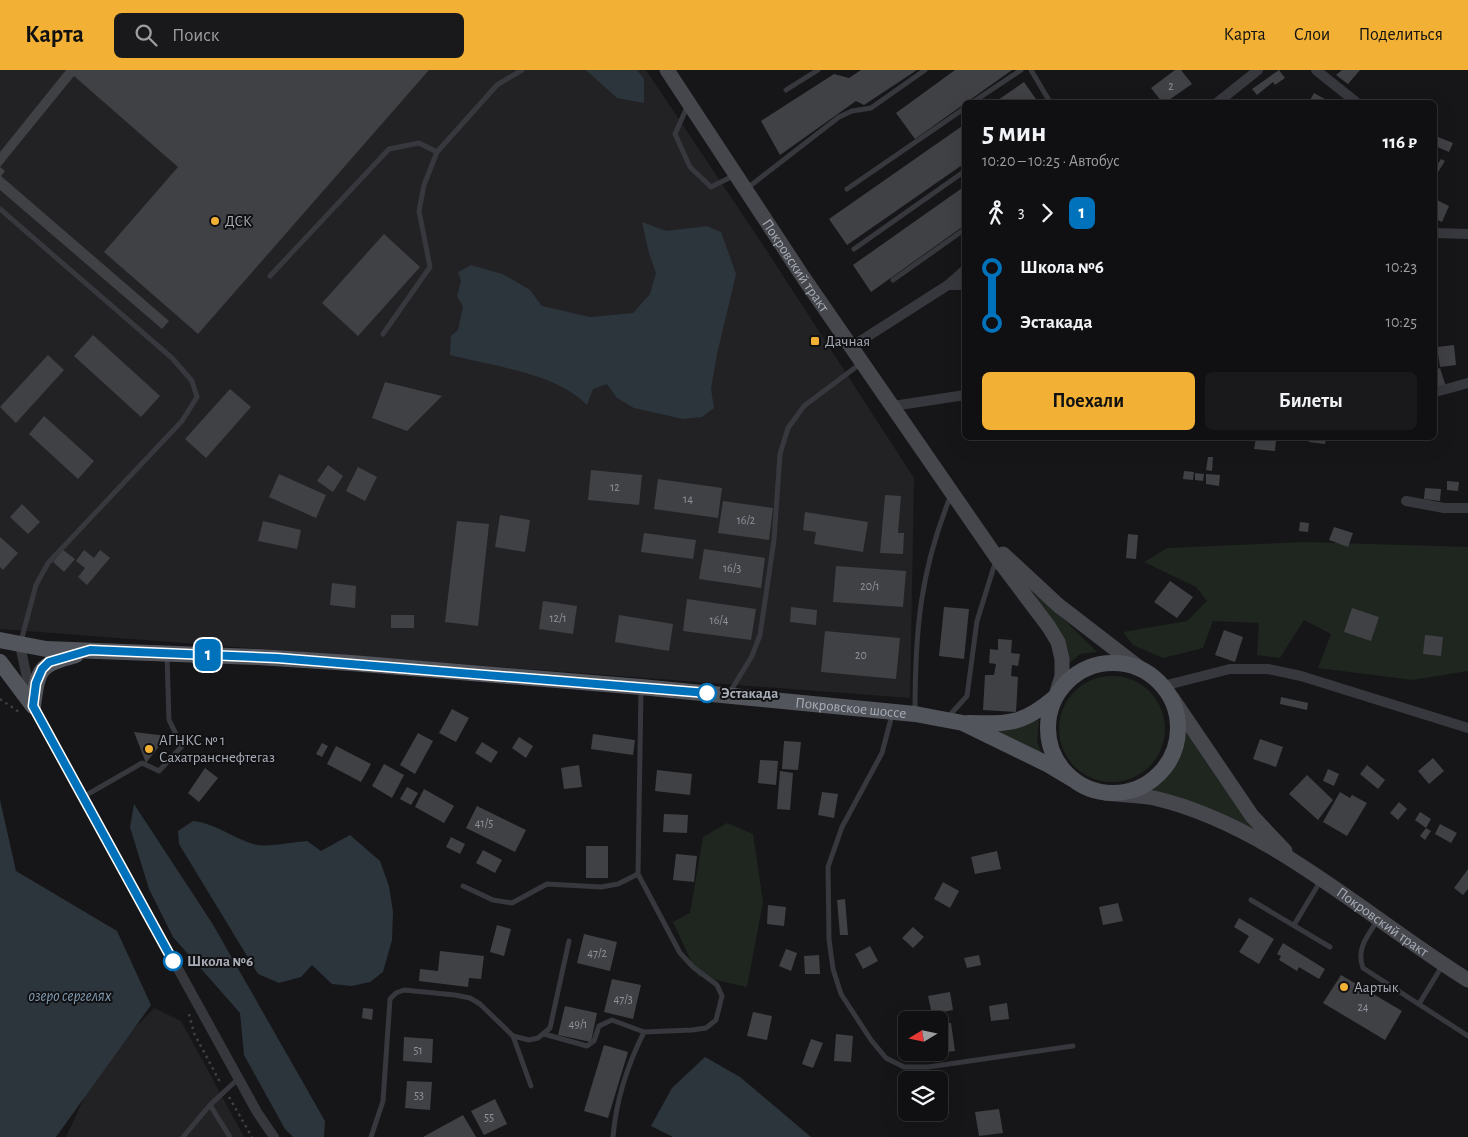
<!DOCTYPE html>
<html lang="ru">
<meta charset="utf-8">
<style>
:root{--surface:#101012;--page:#19191b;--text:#f1f3f6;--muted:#9c9d9f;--line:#303032;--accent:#f2b134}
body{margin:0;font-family:"Alegreya Sans",sans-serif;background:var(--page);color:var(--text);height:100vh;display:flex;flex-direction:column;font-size:19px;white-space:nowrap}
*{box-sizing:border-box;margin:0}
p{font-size:16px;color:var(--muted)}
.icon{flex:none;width:28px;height:28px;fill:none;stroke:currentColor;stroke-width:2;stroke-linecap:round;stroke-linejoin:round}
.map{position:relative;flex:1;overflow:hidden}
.panel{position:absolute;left:962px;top:30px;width:475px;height:340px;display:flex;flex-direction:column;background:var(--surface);border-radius:8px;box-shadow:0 5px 20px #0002,0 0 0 1px var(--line)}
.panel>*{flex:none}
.badge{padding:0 10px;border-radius:8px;font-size:18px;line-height:32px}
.needle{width:32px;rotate:260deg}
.tools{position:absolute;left:898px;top:941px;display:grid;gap:10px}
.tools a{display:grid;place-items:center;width:50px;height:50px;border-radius:8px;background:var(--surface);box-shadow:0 5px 20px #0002,0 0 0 1px var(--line);font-size:25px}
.map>.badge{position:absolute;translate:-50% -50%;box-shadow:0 0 0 2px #fff}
.legs{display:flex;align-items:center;gap:8px;height:55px;padding:0 20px;font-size:16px}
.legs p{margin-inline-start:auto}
.overview{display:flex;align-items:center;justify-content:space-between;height:85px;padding:0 20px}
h1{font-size:28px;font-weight:700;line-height:38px}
.primary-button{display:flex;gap:10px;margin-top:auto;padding:10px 20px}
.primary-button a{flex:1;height:58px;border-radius:8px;background:var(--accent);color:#111;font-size:20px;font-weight:700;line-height:58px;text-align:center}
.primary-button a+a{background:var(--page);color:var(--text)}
ul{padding:0 20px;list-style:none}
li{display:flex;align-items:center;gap:18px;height:55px;font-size:19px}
li i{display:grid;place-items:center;width:8px;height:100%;margin:0 6px;background:currentColor}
li i::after{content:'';width:12px;height:12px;margin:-6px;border:4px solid;border-radius:50%;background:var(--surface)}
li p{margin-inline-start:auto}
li:first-child i{background:linear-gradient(#0000 50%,currentColor 0)}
li:last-child i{background:linear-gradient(currentColor 50%,#0000 0)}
header{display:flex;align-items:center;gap:30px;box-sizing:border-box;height:70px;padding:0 25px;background:var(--accent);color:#111}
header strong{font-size:24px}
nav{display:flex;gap:28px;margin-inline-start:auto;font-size:18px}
.search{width:350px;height:45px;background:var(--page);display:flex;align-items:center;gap:12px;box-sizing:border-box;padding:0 18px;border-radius:8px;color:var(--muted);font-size:19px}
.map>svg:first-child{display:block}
</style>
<header>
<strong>Карта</strong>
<div class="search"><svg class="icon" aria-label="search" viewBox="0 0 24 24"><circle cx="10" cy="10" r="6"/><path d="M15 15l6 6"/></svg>Поиск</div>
<nav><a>Карта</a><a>Слои</a><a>Поделиться</a></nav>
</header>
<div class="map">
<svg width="1468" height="1067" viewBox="0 0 1468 1067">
<rect width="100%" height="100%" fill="#161618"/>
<g fill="#222225">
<path d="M0 0H646L767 181 914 408 910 628 0 559Z"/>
<path d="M154 938 181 951 244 1067H66L99 996Z"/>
</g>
<g fill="#1e261f">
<path d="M1305 472 1468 477V601L1413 610 1318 598 1331 564 1304 550 1280 588 1257 585 1259 553 1213 551 1203 578 1163 588 1133 575 1123 562 1187 551 1207 531 1196 517 1144 492 1167 478Z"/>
<path d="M1031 517 1097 582 1080 584 1070 593Z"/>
<circle cx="1112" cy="659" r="53"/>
<path d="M1039 650 1037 671 1044 689 986 662Z"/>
<path d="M1184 658 1260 765 1143 726 1167 706Z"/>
<path d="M727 753 753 764 763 832 747 917 698 906 673 852 690 843 703 767Z"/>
</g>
<g fill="#2c353c">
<path d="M586 0H637L644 9V33L617 28Z"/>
<path d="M642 152 666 161 707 156 721 162 736 204 717 284 711 319 714 338 702 347 683 349 634 338 617 328 607 314 593 319 587 335C556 303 492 296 450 285L451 266 458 260 463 237 457 226 461 211 458 202 471 195 502 204 515 211 530 220 542 236 590 247 633 243 650 224 656 203 649 183Z"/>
<path d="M0 730 16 801 117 861 151 935 56 1067H0Z"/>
<path d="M134 734 212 853 325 1051 324 1067H293L285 1059 244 985 240 943 173 867 149 819 130 757Z"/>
<path d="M193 751C215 753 234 769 257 775 269 777 294 772 307 771L321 781 350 765 380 791 389 816 393 842 392 870 383 902 370 912 352 916 332 914 312 895 301 907 279 913 258 904 179 774 178 761Z"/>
<path d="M705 987 740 1007 811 1067H673L651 1056 672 1018Z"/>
</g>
<g fill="#404145">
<path d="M66 0H429L198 264 104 182 178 97 74 6 0 97 5 101 1 106 169 251 162 259 0 120V82Z"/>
<path d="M861 0H917L864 35 856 31 780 85 761 51 834 4 849 8Z"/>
<path d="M955 0H1012L915 69 896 43Z"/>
<path d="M1175 0H1181L1192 14 1166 32H1162L1151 18Z"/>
<path d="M1279 0 1285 8 1275 15 1273 12 1257 25 1252 19Z"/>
<path d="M1342 0H1360L1348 14 1336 5Z"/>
<path d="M1024 12 1038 32H995Z"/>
<path d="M1314 23 1330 32H1309Z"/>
<path d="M965 54V93L847 175 829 149Z"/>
<path d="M1438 67 1453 73 1449 82 1435 76Z"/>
<path d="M1441 89 1445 91 1438 102 1435 98Z"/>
<path d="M965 116V155L871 222 853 195Z"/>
<path d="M1435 129 1449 136 1442 152 1435 149Z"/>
<path d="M384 164 420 197 358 266 322 233Z"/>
<path d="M93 265 160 326 141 347 74 286Z"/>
<path d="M1454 275 1456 295 1440 297 1437 277Z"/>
<path d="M48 285 64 300 16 353 0 337Z"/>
<path d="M1440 298 1446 317 1436 320 1435 300Z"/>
<path d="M385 312 442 326 407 361 372 348Z"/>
<path d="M230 319 251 337 206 388 185 369Z"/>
<path d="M44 346 94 391 78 409 29 364Z"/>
<path d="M1256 368 1276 370 1275 381 1254 379Z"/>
<path d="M1309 368H1326L1325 374 1309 372Z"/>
<path d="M1208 387H1213L1212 401 1206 400Z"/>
<path d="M328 395 343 406 333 422 317 411Z"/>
<path d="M358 397 377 407 365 431 346 421Z"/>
<path d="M591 400 642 405 639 435 588 430Z"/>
<path d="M1184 401 1194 402 1193 410 1183 409Z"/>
<path d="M1195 403 1204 404 1203 411 1195 410Z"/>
<path d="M279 404 326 425 316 448 269 427Z"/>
<path d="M1206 404 1220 405 1219 416 1206 414Z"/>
<path d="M658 409 722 418 718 448 654 439Z"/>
<path d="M1447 411 1459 412 1458 421 1447 420Z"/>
<path d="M1425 418 1441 419 1440 431 1424 429Z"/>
<path d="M885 425 901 426 898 463H904L903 484 880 483Z"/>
<path d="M723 431 773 438 769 470 718 463Z"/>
<path d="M22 434 40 452 28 464 10 447Z"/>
<path d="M805 442 868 452 863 482 814 474 816 462 803 460Z"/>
<path d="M500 445 530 450 525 482 495 477Z"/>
<path d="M263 451 301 460 297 479 258 471Z"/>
<path d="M457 451 489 454 478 556 445 552Z"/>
<path d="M1300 452 1309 453 1308 462 1299 461Z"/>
<path d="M1334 457 1353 463 1348 477 1329 470Z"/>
<path d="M644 463 696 470 693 489 641 482Z"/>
<path d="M1128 464 1138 465 1136 489 1126 488Z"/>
<path d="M0 467 18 483 3 500 0 497Z"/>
<path d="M704 479 765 488 761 518 699 509Z"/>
<path d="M63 480 75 489 64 502 53 492Z"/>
<path d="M84 480 94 488 100 480 110 488 87 515 78 507 85 498 76 491Z"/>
<path d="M836 496 906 501 903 537 833 532Z"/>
<path d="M1170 511 1193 527 1177 548 1154 532Z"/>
<path d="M332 513 356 516 355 538 330 535Z"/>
<path d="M687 529 756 539 751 570 683 561Z"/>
<path d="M543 531 577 536 573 564 539 559Z"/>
<path d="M791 537 817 540 816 555 790 552Z"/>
<path d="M944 537 969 539 964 589 939 586Z"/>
<path d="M1352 538 1379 547 1371 571 1344 562Z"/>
<rect x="391" y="545" width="23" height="13"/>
<path d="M619 545 673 554 669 581 615 572Z"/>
<path d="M1224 560 1243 567 1235 592 1215 585Z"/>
<path d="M825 561 900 568 896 609 821 602Z"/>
<path d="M1425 565 1443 567 1441 586 1423 584Z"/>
<path d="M998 569 1012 570 1011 583 1020 584 1018 596 1012 595 1011 606 1018 607 1016 642 983 640 985 605H994L996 594 989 593 990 579 998 580Z"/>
<path d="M1281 627 1308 633 1307 640 1280 634Z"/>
<path d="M452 639 469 648 456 672 439 663Z"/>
<path d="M134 662 167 666 146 693Z"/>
<path d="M418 663 433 671 415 704 400 695Z"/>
<path d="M593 664 635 670 633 685 591 679Z"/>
<path d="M519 667 533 676 526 688 512 678Z"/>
<path d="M1260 669 1283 677 1276 697 1253 689Z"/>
<path d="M784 671 801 672 798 700 782 699Z"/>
<path d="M482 672 498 682 491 693 475 683Z"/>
<path d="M322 673 328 676 322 687 316 684Z"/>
<path d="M336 676 371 694 361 712 327 694Z"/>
<path d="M1433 688 1444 701 1429 714 1418 701Z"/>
<path d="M760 690 778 691 776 715 758 713Z"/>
<path d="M384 694 404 705 392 728 372 716Z"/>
<path d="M579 695 582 717 564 719 561 698Z"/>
<path d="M1367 695 1385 710 1378 719 1360 704Z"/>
<path d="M205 698 218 708 199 732 188 723Z"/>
<path d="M1328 699 1339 704 1334 716 1323 711Z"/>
<path d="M657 700 692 704 690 725 655 721Z"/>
<path d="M780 701 793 703 790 740 777 739Z"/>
<path d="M1307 705 1333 730 1318 750 1289 724Z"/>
<path d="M407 717 418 723 411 735 400 729Z"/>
<path d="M424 719 454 736 444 753 415 737Z"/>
<path d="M822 722 838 724 834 748 818 745Z"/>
<path d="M1340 722 1350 728 1352 725 1367 733 1347 766 1323 752Z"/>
<path d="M1399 732 1407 739 1398 750 1390 743Z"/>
<path d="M477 736 526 760 515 782 466 758Z"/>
<path d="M1420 742 1431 749 1426 758 1415 750Z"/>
<path d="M664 744 688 745 687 763 663 762Z"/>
<path d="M1440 754 1457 763 1451 773 1435 764Z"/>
<path d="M1426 758 1431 761 1425 770 1420 766Z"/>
<path d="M451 767 465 774 460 784 446 777Z"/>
<rect x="586" y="776" width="22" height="32"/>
<path d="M483 780 502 790 495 803 476 793Z"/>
<path d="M997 781 1001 799 975 804 971 787Z"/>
<path d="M676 784 697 786 694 812 673 810Z"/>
<path d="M1468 799V819L1463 825 1454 818Z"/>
<path d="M943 812 959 821 950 838 934 829Z"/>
<path d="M845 829 848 865H840L837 830Z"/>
<path d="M1118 833 1123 851 1103 855 1099 837Z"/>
<path d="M768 835 786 837 784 856 767 854Z"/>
<path d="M1239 848 1274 869 1259 894 1239 882 1249 866 1234 857Z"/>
<path d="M497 855 511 859 504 886 490 882Z"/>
<path d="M913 857 924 867 913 878 902 868Z"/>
<path d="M584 864 617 872 610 901 577 893Z"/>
<path d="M1283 873 1325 899 1319 909 1299 897 1297 901 1279 890 1281 886 1277 884Z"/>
<path d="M870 876 878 891 863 899 855 884Z"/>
<path d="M786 879 797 883 791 901 779 896Z"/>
<path d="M440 881 484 886 481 909 469 908 468 917 419 911 420 899 438 901Z"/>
<path d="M819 885 820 904H805L804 886Z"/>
<path d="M979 885 981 895 967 898 964 888Z"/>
<path d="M1341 905 1402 941 1385 970 1323 933Z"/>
<path d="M612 909 641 915 633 949 604 942Z"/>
<path d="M950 922 953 940 932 944 928 926Z"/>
<path d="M1007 933 1009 949 991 951 989 936Z"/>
<path d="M565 936 597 943 591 972 558 965Z"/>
<path d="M363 938 373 939 372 950 362 948Z"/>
<path d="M753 942 772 946 767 970 747 966Z"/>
<path d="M951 953 955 981 939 983V954Z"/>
<path d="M836 964 853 966 851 992 834 991Z"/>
<path d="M404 967 433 969 432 993 403 991Z"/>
<path d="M811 969 823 973 813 998 802 994Z"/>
<path d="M604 975 628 982 608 1048 584 1041Z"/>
<path d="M407 1011 432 1012 430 1040 405 1038Z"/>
<path d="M495 1029 507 1054 484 1065 471 1041Z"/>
<path d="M999 1039 1003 1063 979 1066 975 1042Z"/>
<path d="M463 1045 476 1067H423Z"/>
</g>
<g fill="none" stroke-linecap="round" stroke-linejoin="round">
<g stroke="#3d3f44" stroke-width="2.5" stroke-dasharray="2.5 4" stroke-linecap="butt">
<path d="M0 629 19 642"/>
<path d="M189 944 194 963 221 1014"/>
<path d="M229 1027 252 1067"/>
</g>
<g stroke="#37383d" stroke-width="5">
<path d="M1031 0 1050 32"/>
<path d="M786 20 818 0"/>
<path d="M973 32 1021 0"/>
<path d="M688 35 675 64 690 97 711 117 735 105"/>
<path d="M746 119 839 47 852 41 871 38 925 0"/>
<path d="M847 119 965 38"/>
<path d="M0 139 172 288 192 311 197 327 182 351 48 493 36 515 21 571"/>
<path d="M854 179 965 101"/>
<path d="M270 206 389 79 419 73 437 82 497 15 522 0"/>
<path d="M893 210 965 159"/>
<path d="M383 264 430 197 419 141 424 115 437 82"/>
<path d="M730 622 752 586 760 565 774 470 780 384 788 358 804 336 860 294"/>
<path d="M915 642C915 561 920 501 951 425"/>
<path d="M892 645 882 683 842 757 828 797 829 869 833 899 841 924 871 970 886 988 904 997H928L1073 976"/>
<path d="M949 646 967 626 977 551 996 490"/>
<path d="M83 727 142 693 159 701 182 676 169 650 167 586"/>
<path d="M463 816 493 830 512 833 547 814 601 817 618 814 638 804"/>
<path d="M1251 830 1330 877"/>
<path d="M1377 851C1367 867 1356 879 1363 898L1468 966"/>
<path d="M1294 855 1321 810"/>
<path d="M1419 934 1442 896"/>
<path d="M544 964 587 976 594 971 599 956 612 950 644 962"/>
<path d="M513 966 529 970 538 968 550 958 569 871"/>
<path d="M210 1035 230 1067"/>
<path d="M183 1067 210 1035 239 1008"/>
<path d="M371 1067 383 1031 390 929 396 923 404 920 455 925 470 928 480 934 513 966 531 1016"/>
<path d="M613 1067C616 1030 628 994 644 962L692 960 706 958 716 950 722 926 717 915 693 897 680 883 638 804 641 620"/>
</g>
<g stroke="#37383d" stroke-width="10">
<path d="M1316 0 1356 32"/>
<path d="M1218 32 1258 0"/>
<path d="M1435 163 1468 164"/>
<path d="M948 215 965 200"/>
<path d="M851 277 948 215H965"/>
<path d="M1435 322 1468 313"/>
<path d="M893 336 965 325"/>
<path d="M1406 431 1444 438H1468"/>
<path d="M20 575 33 636 257 1042 274 1067"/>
<path d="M1163 616 1230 599H1268L1301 606 1468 658"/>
</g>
<g stroke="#45474d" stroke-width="15">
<path id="s1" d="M667 0 803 207 997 488 1049 557 1058 572 1062 589V606L1057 622"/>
<path d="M1003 484 1058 535 1141 599"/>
<path d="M1172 628 1252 746 1285 781"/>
<path id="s2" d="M1105 723C1121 725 1139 725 1154 728 1270 755 1369 849 1468 910"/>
</g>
<g stroke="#53555c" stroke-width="16">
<path id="s3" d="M0 570 46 579 258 587 351 593 641 617 915 644 963 653 1047 694 1072 709"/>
<path d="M0 592 33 636"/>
<circle cx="1113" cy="658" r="65"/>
<path d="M33 636C38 598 39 595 76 585"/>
<path d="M968 653C1008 654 1022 655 1054 628"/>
</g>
</g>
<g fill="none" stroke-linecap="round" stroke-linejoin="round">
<defs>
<path id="line-1" d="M173 891 33 636 36 613 42 599 49 592 90 580 277 588 707 623"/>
</defs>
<use href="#line-1" stroke="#fff" stroke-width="11"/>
<use href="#line-1" stroke="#0072bc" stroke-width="8"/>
</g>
<g fill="#f2b134" stroke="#111113" stroke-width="2">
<circle cx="215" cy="151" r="5"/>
<rect x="810" y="266" width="10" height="10" rx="2.5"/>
<circle cx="149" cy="679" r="5"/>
<circle cx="1344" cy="917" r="5"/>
</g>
<g fill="#fff" stroke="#0072bc" stroke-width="2.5">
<circle cx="707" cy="623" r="9"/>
<circle cx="173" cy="891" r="9"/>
</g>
<g text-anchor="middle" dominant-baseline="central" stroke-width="4" stroke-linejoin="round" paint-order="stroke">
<g font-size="12" fill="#8e929b">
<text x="1171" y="16">2</text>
<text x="615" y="417">12</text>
<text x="688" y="429">14</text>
<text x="746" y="450">16/2</text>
<text x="732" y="498">16/3</text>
<text x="870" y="516">20/1</text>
<text x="558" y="548">12/1</text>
<text x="719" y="550">16/4</text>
<text x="861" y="585">20</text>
<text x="484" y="753">41/5</text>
<text x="597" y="883">47/2</text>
<text x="623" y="929">47/3</text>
<text x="1363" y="937">24</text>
<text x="578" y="954">49/1</text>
<text x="418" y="980">51</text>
<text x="419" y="1025">53</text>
<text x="489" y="1047">55</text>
</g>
<g font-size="15" fill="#a8adb8" stroke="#111113" text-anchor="start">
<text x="225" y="151">ДСК</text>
<text x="825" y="271">Дачная</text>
<text x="159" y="670">АГНКС № 1<tspan x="159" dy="17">Сахатранснефтегаз</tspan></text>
<text x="1354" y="917">Аартык</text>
</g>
<g font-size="15" fill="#a8adb8" stroke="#111113">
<text stroke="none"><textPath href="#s1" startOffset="234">Покровский тракт</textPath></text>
<text stroke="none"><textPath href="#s3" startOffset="854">Покровское шоссе</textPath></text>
<text stroke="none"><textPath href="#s2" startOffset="311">Покровский тракт</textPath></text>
</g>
<g font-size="15" font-weight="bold" fill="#a8adb8" stroke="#111113" text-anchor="start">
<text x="721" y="623">Эстакада</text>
<text x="187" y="891">Школа №6</text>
</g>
<g font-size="16" font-style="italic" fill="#7f9bb3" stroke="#111113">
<text x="70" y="926">озеро сергелях</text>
</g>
</g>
</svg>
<div class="tools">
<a><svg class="needle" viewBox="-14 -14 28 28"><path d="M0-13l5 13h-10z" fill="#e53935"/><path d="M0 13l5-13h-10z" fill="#9c9d9f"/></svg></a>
<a><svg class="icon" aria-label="layers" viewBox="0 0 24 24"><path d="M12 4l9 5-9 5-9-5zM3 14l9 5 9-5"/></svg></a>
</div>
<b class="badge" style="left:208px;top:585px;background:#0072bc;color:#fff">1</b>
<section class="panel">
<div class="overview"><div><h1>5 мин</h1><p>10:20 – 10:25 · Автобус</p></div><b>116 ₽</b></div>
<div class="legs"><svg class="icon" aria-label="walk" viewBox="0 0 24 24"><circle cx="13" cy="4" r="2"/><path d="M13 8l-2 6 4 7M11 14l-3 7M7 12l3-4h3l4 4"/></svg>3<svg class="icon" aria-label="forward" viewBox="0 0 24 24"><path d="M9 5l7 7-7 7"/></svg><b class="badge" style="background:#0072bc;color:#fff">1</b></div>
<ul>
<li><i style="color:#0072bc"></i><b>Школа №6</b><p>10:23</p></li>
<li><i style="color:#0072bc"></i><b>Эстакада</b><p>10:25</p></li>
</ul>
<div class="primary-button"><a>Поехали</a><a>Билеты</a></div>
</section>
</div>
